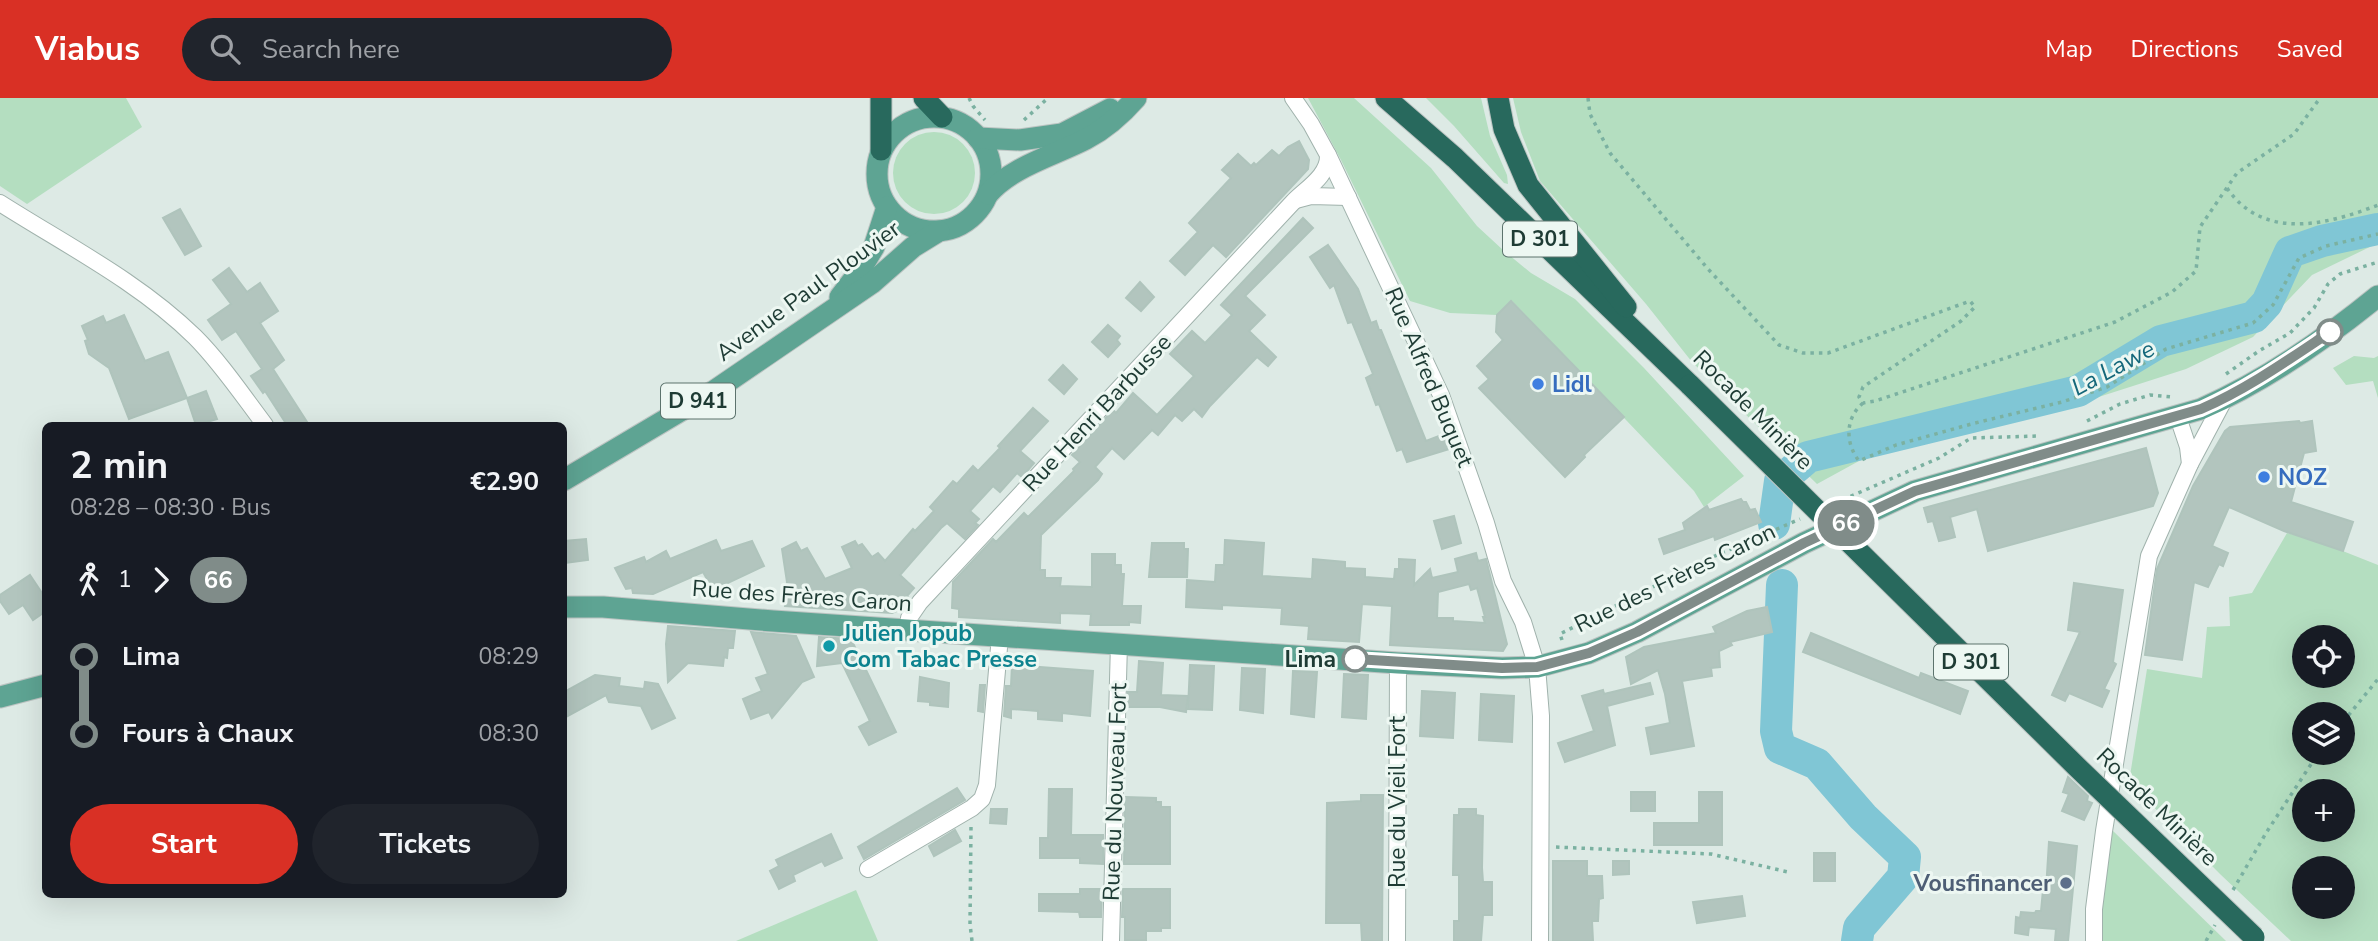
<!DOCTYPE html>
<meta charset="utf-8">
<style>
:root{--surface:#171b24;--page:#20242c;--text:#f1f3f6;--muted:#9ea1a6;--accent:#d93025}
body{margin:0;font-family:"Nunito Sans",sans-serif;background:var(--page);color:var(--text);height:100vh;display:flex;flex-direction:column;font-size:26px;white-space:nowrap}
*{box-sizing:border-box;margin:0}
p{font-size:23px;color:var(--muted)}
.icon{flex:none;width:38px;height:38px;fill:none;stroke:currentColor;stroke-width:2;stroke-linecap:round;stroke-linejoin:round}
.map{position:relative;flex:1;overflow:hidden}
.details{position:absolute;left:42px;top:324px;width:525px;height:476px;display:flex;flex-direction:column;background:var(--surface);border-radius:10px;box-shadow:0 7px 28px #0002}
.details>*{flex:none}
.badge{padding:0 14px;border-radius:23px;font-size:24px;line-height:46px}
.buttons{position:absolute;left:2292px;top:527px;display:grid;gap:14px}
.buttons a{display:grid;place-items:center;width:63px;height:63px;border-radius:50%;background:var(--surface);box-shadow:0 7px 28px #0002;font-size:35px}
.map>.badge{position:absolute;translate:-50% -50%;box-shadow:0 0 0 4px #fff}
.legs{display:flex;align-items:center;gap:10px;height:77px;padding:0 28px;font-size:23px}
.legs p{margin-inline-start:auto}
.overview{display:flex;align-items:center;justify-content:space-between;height:119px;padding:0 28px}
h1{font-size:38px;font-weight:700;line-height:52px}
.action{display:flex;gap:14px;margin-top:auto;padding:14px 28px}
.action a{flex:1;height:80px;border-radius:42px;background:var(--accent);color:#fff;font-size:28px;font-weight:700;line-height:80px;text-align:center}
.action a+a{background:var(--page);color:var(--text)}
ul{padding:0 28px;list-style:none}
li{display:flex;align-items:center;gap:24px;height:77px;font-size:26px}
li i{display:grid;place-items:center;width:10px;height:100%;margin:0 9px;background:currentColor}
li i::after{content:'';width:18px;height:18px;margin:-9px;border:5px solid;border-radius:50%;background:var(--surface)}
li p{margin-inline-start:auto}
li:first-child i{background:linear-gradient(#0000 50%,currentColor 0)}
li:last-child i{background:linear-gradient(currentColor 50%,#0000 0)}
header{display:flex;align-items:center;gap:42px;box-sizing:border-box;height:98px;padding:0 35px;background:var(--accent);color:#fff}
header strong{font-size:33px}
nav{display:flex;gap:38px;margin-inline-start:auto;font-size:24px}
.search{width:490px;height:63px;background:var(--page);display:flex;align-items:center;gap:18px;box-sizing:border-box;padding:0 24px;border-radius:38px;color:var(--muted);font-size:26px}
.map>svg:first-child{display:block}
</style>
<header>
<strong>Viabus</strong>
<div class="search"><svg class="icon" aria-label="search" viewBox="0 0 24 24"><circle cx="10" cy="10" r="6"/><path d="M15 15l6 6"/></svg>Search here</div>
<nav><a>Map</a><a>Directions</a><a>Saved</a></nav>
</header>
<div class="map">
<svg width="2378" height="843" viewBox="0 0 2378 843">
<rect width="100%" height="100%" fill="#ddeae5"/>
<g fill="#b4dec0" fill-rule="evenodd">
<path d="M0 0H126L142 29 27 106 0 88Z"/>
<path d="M1308 0H1354L1431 70 1477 128 1503 152 1531 175 1575 201 1644 270 1744 378 1704 409 1694 393 1512 203 1497 217 1450 215 1410 203 1341 62Z"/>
<path d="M1426 0H1481L1490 38 1507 77 1508 86 1504 85 1454 28Z"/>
<path d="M1513 0H2378V145L2312 177 2253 239 2186 271 2055 313 1928 339 1859 363 1817 386 1692 264 1646 206 1540 83 1521 34Z"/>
<circle cx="934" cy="75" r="41"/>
<path d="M2354 258 2374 260 2378 258V300L2373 283 2346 287 2333 270Z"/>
<path d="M2287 435 2315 442 2378 467V843H2291L2220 776 2129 684 2147 571 2202 580 2207 529 2230 528 2229 499 2252 495ZM2305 539H2343V578H2305ZM2305 616H2343V654H2305ZM2305 693H2343V732H2305ZM2305 770H2343V808H2305Z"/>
<path d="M2111 731 2226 843H2096Z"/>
<path d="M856 792 878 843H736Z"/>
</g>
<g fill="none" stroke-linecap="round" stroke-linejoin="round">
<g stroke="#80c6d5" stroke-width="32">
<path d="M1774 426 1780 383 1808 359 2078 293 2161 243 2254 219 2267 205 2290 154 2322 143 2378 131"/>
<path d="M1782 487 1776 633 1780 650 1817 666 1863 719 1905 759 1903 779 1859 830 1857 843"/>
</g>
</g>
<g fill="#b2c5be" stroke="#afc4bc" stroke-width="2" fill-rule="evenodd">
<path d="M1299 43 1309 62 1308 71 1226 159 1213 147 1185 177 1170 163 1198 134 1189 125 1231 80 1222 72 1238 56 1251 68 1254 65 1256 67 1272 52 1279 58 1288 49Z"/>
<path d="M180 111 201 148 185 157 163 120Z"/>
<path d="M1303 120 1313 130 1245 198 1265 217 1249 233 1276 259 1268 268 1257 259 1210 308 1202 319 1194 311 1182 323 1175 317 1158 337 1152 332 1124 361 1112 350 1095 369 1102 376 1098 382 1041 437 1040 472H1045V480H1061L1060 488 1092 489V456H1115V467H1121V476H1124L1122 508H1141L1140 525 1129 524V527H1090L1091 516 1060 515V525L959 519V511L952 510 953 484 993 441 996 444 1024 415 1028 419 1074 373 1073 371 1080 364 1072 357 1113 312 1116 315 1133 295 1157 317 1194 278 1170 256 1192 233 1205 245 1232 217 1221 207Z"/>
<path d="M1328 147 1358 191 1371 225 1376 223 1379 232H1381L1426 343 1444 336 1449 351 1407 364 1402 351 1397 353 1379 306 1376 307 1366 280 1373 276 1352 224 1348 225 1334 187 1330 190 1310 159Z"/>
<path d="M229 170 247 194 260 185 278 213 260 225 284 262 273 271 309 327H287L265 293 263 295 251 278 262 271 236 233 222 242 208 222 231 206 213 182Z"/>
<path d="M1140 184 1154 199 1141 213 1126 200Z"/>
<path d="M1511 203 1624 319 1584 357 1585 359 1565 379 1479 290 1489 281 1477 268 1503 242 1496 234 1497 217Z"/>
<path d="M124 217 145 263 168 254 187 300 129 321 109 270 89 256 85 243 88 242 82 228 103 218 106 225Z"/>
<path d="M1108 227 1120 238 1117 242 1120 246 1108 259 1092 244Z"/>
<path d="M1063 267 1077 281 1064 296 1049 282Z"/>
<path d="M206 293 217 321 196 327 187 300Z"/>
<path d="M1033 310 1048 323 1020 353 1034 365 1022 379 1017 375 1000 394 993 388 970 413 979 421 975 425 978 427 965 441 947 425 941 430 900 477 914 490 907 498 909 500 897 513 892 515 785 508 787 484 782 451 796 444 801 453 807 450 825 481 852 470 842 449 855 443 858 448 862 446 872 459 878 455 885 463 913 431 915 433 934 413 930 409 953 383 957 386 973 368 978 373 1000 350 998 348Z"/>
<path d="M2299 323 2300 325 2312 323 2316 353 2304 355 2291 404 2353 424 2343 453 2284 433 2229 409 2212 448 2228 455 2223 468 2219 466 2217 470 2208 489 2194 484 2182 562 2145 557 2157 471 2193 388 2225 333 2230 329Z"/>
<path d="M2146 350 2158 395 2153 408 1988 453 1977 411 1950 419 1955 439 1948 441 1939 443 1933 423 1928 424 1924 410Z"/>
<path d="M1741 401 1743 404H1746L1750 412 1755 411 1761 424 1715 442 1714 438 1664 456 1659 441 1685 432 1683 425 1707 408 1709 412Z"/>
<path d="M1454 418 1461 445 1442 451 1434 423Z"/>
<path d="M586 441 588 462 564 465V443Z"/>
<path d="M716 442 721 453 752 443 764 468 713 492 703 474 653 496 633 495 632 490 626 491 615 470 644 459 646 464 666 453 670 461Z"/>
<path d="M1225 442 1264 445 1262 478 1312 481 1313 461 1345 464V470L1365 471V479L1394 481 1395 471H1399V461L1415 462 1414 487 1430 471 1432 480 1458 474 1455 461 1476 455 1478 463 1486 461 1507 546 1503 553 1390 547 1392 508 1362 506 1359 544 1308 541 1309 528 1281 526 1282 510 1222 507V511L1186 509 1187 482 1215 484 1216 467H1224ZM1469 486 1471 492 1477 490 1485 519H1483L1485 525 1453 523V520H1437L1438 494Z"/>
<path d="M1152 445H1184V451H1188L1187 479H1149Z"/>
<path d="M30 477 46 501V513L33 522 23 507 9 516 0 503V497Z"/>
<path d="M2074 485 2123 492 2113 564 2116 566 2104 591 2109 593 2102 609 2069 595 2065 603 2052 597 2080 534 2068 532Z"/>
<path d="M1767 509 1772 534 1730 544 1732 547 1719 553 1720 569 1711 570 1712 578 1682 583 1694 648 1651 656 1646 630 1670 625 1665 596 1658 572 1631 586 1626 559 1644 549 1716 535 1713 529 1747 513Z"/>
<path d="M668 528 735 533 733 550H728L727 560 724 559 723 568 688 565 668 584 666 546Z"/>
<path d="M751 534 796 538 814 579 802 584 772 620 769 614 751 621 743 601 762 593 756 580 768 576Z"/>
<path d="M1811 535 1919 580 1921 575 1968 593 1960 616 1803 554Z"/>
<path d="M819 539 851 541 896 634 869 647 859 629 870 623 842 565 817 568Z"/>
<path d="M1139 563 1163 565 1161 597 1188 598 1186 614 1160 609H1128V594H1137Z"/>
<path d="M1012 567 1093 573 1090 618 1062 615V623L1038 621V613L1011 611V620L1004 618 1006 588H1011Z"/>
<path d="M1190 567 1214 568 1212 612 1188 611Z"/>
<path d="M1242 570 1265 571 1263 615 1240 612Z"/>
<path d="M1293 573 1317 574 1314 619 1291 616Z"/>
<path d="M1344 576 1368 577 1366 621 1342 619Z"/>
<path d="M595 577 620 580 619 588 644 591 645 584 658 586 675 620 652 631 641 608 609 604 606 597 564 620V594Z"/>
<path d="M920 579 949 585 948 609 930 607V604L918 603Z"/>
<path d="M1650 585 1653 596 1607 608 1615 647 1565 664 1558 645 1594 633 1582 598 1603 592 1604 596Z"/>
<path d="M980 587H985L983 614 978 613Z"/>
<path d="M1422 593 1455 595 1453 640 1420 638Z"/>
<path d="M1481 596 1514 598 1512 644 1479 642Z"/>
<path d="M2068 679 2088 698 2087 703 2092 705 2084 722 2062 713 2069 696 2063 694Z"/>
<path d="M957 690 965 702 864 761 858 749Z"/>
<path d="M1049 691H1072L1071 737H1103V766L1080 765V760H1040V740H1048Z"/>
<rect x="1631" y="694" width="24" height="19"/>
<path d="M1699 694H1722V747H1654V725H1699Z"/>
<path d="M1361 697H1383L1382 843H1362L1361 825H1326L1327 705 1361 703Z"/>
<path d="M1125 699 1156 700V704H1161V709H1170V766H1124Z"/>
<path d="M991 711H1007L1006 726 990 725Z"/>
<path d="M1459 711H1476V717L1483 718 1482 770 1483 784H1492V817H1483L1481 843H1454V823H1459V777H1453L1454 717H1459Z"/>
<path d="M955 732 961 743 934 758 929 748Z"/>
<path d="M831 736 842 760 825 768 822 763 793 777 795 783 779 791 770 773 779 768 776 762Z"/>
<path d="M2049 744 2077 748 2068 843H2055L2056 831 2029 829 2028 837 2015 835 2016 819 2020 820 2021 814 2035 815 2036 813H2041L2043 792H2046Z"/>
<rect x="1814" y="755" width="21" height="28"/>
<path d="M1553 763H1587V778H1602L1603 800 1599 801 1598 823H1592L1593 843H1553Z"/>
<path d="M1613 763H1629V776L1613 777Z"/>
<path d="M1080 791H1102L1101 819H1080L1079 814 1039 813V796H1080Z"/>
<path d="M1123 791H1170V830H1161V833H1146V842H1125V819H1122Z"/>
<path d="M1742 798 1745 818 1697 825 1693 804Z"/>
</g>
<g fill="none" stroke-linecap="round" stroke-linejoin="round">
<defs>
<g id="minor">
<path d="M1293 0 1311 26 1328 57 1441 297 1486 425 1503 483 1523 524 1537 569 1541 618 1540 843"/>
<path d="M1296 102 1311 98 1348 99"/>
<path d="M0 105C66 147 139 184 195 239 221 265 243 298 265 327"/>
<path d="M2178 319 2188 349 2190 366"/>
<path d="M908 531 909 520 920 504 1294 103C1307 90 1329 77 1328 57"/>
<path d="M868 771 972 710 982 701 987 687 1000 538"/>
<path d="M1111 843 1119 545"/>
<path d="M1397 843 1398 565"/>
<path d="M2094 843V811L2104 733 2149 458 2190 366 2225 300"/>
</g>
<g id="major">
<circle cx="934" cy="76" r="57"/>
<path d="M978 40 1020 42 1062 36 1110 11"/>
<path d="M988 96C1013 68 1053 58 1086 41 1105 31 1122 16 1136 0"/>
<path d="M840 199 859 174 874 149 887 109"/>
<path d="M564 382 714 293 872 185 913 149 939 133"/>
<path d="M564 509H603L773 523 1398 565 1502 570 1537 569 1589 555 1637 534 1804 445 1915 393 2201 311C2265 283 2324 242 2378 198"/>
<path d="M0 599 46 587"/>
</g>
<g id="highway">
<path d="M924 0 942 19"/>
<path d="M1386 0 1455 60 1690 287"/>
<path d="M1498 0 1504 31 1528 87 1626 209"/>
<path d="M881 52V0"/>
</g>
</defs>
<use href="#minor" stroke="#a0b2ac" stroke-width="18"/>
<use href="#major" stroke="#bcc4c2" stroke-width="23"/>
<use href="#highway" stroke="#bcc4c2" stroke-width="23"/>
<g stroke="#7bb1a1" stroke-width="3.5" stroke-dasharray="3.5 5" stroke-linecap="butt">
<path d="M969 0 973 8 985 22"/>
<path d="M1588 0 1590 16 1610 55 1708 171 1779 247 1803 255H1828L1970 203 1975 209 1961 223 1863 289 1859 299 1863 305 1875 303 2115 224 2172 194 2196 173 2200 129 2237 75 2294 36 2320 0"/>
<path d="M1024 22 1048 0"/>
<path d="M2227 90C2263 143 2327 127 2378 107"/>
<path d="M2226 276 2259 253 2290 235 2314 210 2328 186 2340 176 2378 164"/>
<path d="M1863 305C1845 320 1845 345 1859 363L1896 347 1975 325 2062 304 2107 289 2166 251 2253 225 2273 207 2299 160 2326 148 2378 136"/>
<path d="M2087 323 2120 306 2150 297 2172 299"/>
<path d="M1835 405 1939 360 1971 340 2037 338"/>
<path d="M1562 542 1560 536 1708 461 1800 421"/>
<path d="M2343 624 2378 581"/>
<path d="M971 729 970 826 972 843"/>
<path d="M1556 749 1711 756 1788 774"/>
<path d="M2233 792 2266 735 2319 654"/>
<path d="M2206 843 2215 827"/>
</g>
<use href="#minor" stroke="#fff" stroke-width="16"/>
<use href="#major" stroke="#5ea493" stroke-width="21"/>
<use href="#highway" stroke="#28695d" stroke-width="21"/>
<defs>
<path id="highway-bridge" d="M1690 287 2077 669 2254 839"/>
</defs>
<use href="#highway-bridge" stroke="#bcc4c2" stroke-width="23" stroke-linecap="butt"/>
<use href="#highway-bridge" stroke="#28695d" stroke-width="21"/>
</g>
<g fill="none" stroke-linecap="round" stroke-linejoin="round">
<defs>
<path id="line-1" d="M1355 561 1502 570 1537 569 1589 555 1637 534 1804 445 1915 393 2201 311C2247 291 2288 262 2330 234"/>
</defs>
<use href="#line-1" stroke="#fff" stroke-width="16"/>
<use href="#line-1" stroke="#808c89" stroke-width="10"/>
</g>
<g fill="#fff" stroke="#808c89" stroke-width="3.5">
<circle cx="2330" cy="234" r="12"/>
<circle cx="1355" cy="561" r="12"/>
</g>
<g fill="#3f7fe0" stroke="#edf7f2" stroke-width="2.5">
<circle cx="1538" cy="286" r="7"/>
<circle cx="2264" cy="379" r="7"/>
</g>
<circle fill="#0f9aa8" stroke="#edf7f2" stroke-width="2.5" cx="829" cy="548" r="7"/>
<circle fill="#5c6f8a" stroke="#edf7f2" stroke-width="2.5" cx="2066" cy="785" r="7"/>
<g text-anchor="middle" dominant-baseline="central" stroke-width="6" stroke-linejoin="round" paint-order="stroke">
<g fill="#edf7f2" stroke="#5c736d" stroke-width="2">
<rect x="1503" y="123.5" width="74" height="35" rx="5"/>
<rect x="661" y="285.5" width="74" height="35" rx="5"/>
<rect x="1934" y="546.5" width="74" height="35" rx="5"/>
</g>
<g font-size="21" font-weight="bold" fill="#1e3b34">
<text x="1540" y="141">D 301</text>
<text x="698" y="303">D 941</text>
<text x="1971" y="564">D 301</text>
</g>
<g font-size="23" fill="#1e3b34" stroke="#edf7f2">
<text transform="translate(808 193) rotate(-36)">Avenue Paul Plouvier</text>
<text transform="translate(1429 279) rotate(67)">Rue Alfred Buquet</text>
<text transform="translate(1753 312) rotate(45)">Rocade Minière</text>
<text transform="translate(1097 315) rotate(-47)">Rue Henri Barbusse</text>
<text transform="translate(1675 480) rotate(-26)">Rue des Frères Caron</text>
<text transform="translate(802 498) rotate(4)">Rue des Frères Caron</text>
<text transform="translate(1115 694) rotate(-88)">Rue du Nouveau Fort</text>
<text transform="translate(1397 704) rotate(-90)">Rue du Vieil Fort</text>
<text transform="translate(2157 709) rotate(44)">Rocade Minière</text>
</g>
<g font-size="23" font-weight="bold" fill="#366cbe" stroke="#edf7f2" text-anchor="start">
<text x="1552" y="286">Lidl</text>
<text x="2278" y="379">NOZ</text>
</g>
<g font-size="23" font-weight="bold" fill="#0d838f" stroke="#edf7f2" text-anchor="start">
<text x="843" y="535">Julien Jopub<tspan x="843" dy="26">Com Tabac Presse</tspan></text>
</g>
<g font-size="23" font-weight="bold" fill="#1e3b34" stroke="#edf7f2" text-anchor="end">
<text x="1336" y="561">Lima</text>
</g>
<g font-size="23" font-weight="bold" fill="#4e5e75" stroke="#edf7f2" text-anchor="end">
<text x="2052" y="785">Vousfinancer</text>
</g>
<g font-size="24" font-style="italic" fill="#14677a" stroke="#edf7f2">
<text transform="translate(2113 270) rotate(-28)">La Lawe</text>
</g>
</g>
</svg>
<div class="buttons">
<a><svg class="icon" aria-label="locate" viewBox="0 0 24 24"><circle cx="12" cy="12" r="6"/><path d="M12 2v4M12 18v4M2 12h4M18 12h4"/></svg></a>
<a><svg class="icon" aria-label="layers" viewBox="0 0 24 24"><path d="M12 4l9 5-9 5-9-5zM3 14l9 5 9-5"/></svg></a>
<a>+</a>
<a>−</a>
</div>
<b class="badge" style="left:1846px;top:425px;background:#808c89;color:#fff">66</b>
<section class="details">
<div class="overview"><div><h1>2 min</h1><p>08:28 – 08:30 · Bus</p></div><b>€2.90</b></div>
<div class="legs"><svg class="icon" aria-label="walk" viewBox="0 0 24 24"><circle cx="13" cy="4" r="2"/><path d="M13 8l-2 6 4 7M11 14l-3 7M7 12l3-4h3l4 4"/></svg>1<svg class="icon" aria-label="forward" viewBox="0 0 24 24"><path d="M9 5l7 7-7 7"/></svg><b class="badge" style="background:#808c89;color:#fff">66</b></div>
<ul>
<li><i style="color:#808c89"></i><b>Lima</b><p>08:29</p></li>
<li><i style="color:#808c89"></i><b>Fours à Chaux</b><p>08:30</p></li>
</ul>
<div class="action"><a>Start</a><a>Tickets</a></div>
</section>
</div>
